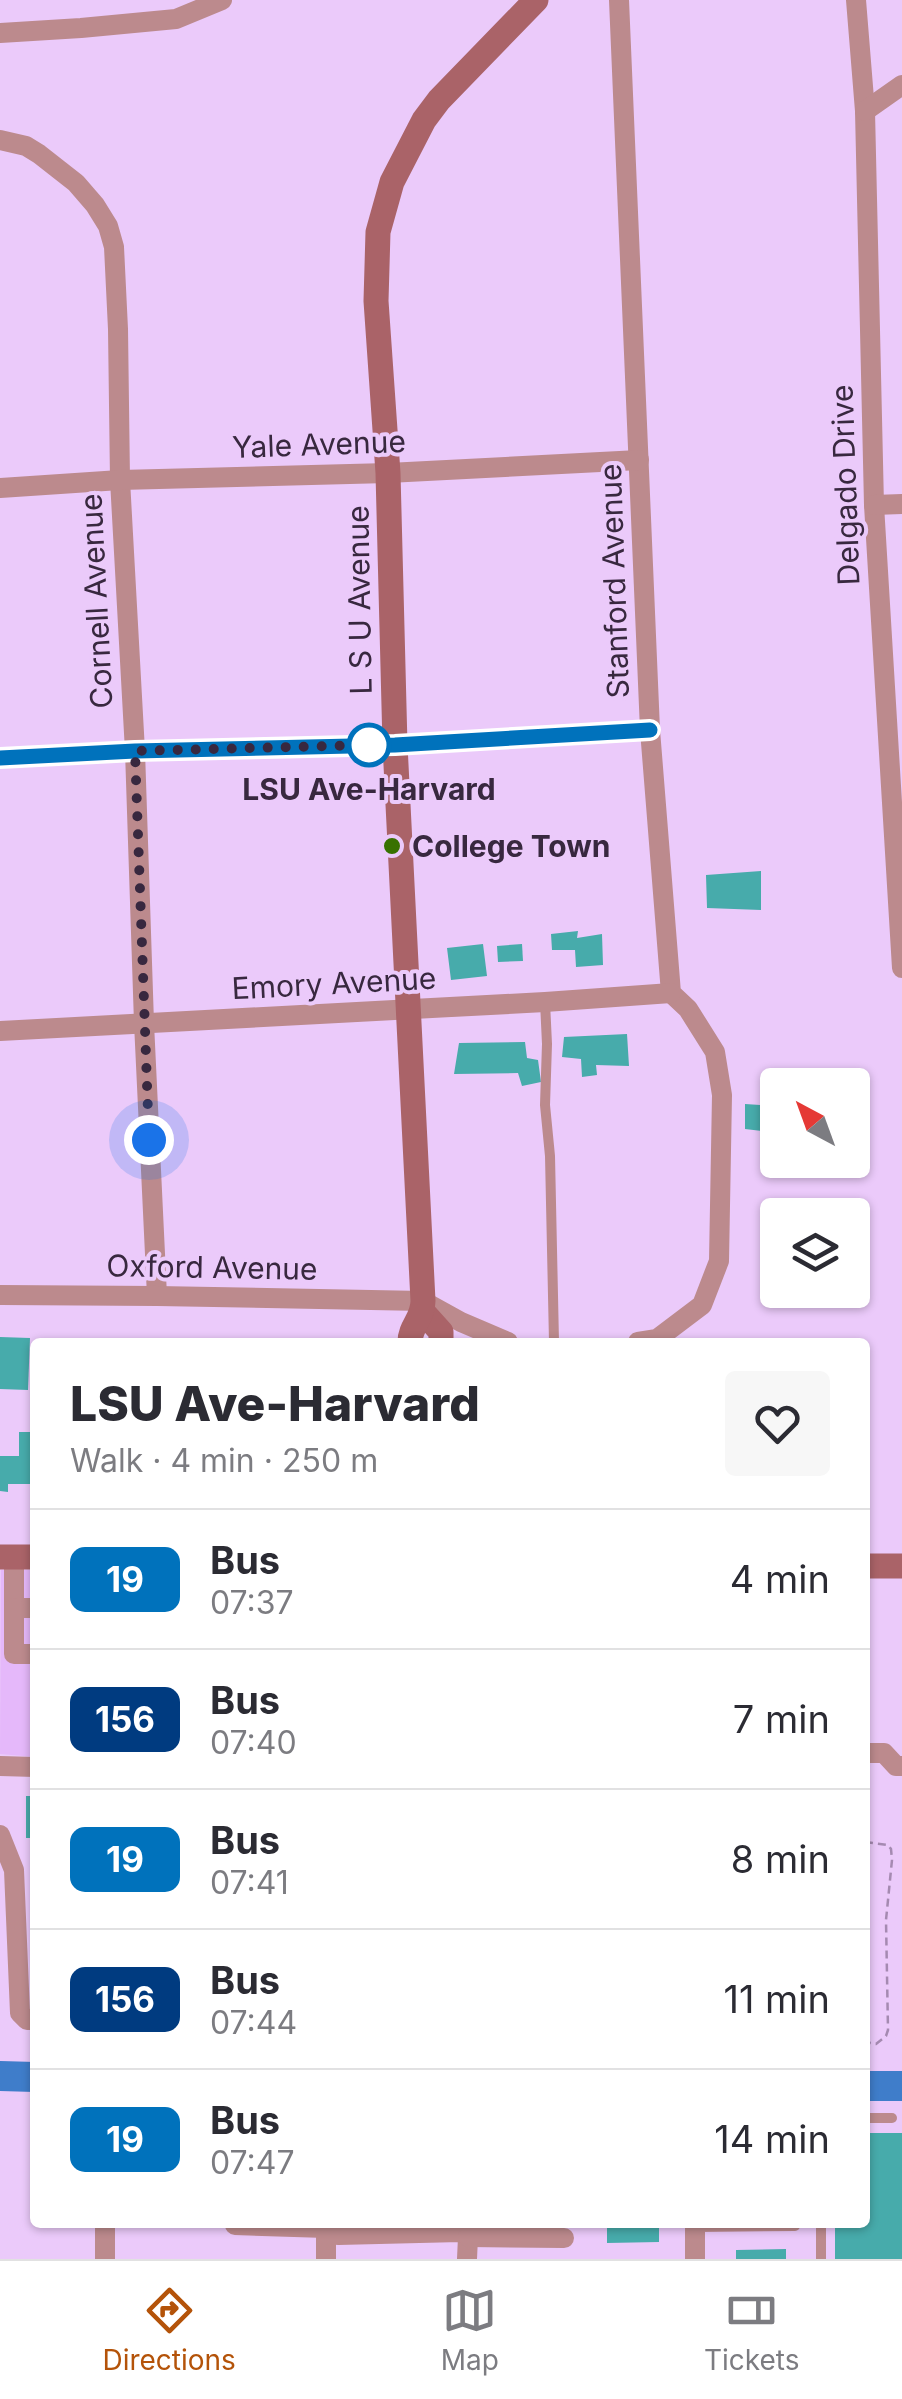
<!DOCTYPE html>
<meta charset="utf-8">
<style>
:root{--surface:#fff;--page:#f7f7f7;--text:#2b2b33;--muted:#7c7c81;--line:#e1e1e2;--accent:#b45309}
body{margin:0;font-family:Inter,sans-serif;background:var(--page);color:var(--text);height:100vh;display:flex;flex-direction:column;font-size:38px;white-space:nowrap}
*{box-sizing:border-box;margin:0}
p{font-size:32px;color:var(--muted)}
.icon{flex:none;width:55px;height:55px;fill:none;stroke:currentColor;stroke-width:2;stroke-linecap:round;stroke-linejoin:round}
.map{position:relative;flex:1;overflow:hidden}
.drawer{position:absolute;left:30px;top:1338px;width:840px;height:890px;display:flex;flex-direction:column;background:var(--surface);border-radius:10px;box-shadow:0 2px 8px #0004}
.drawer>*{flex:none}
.badge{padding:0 20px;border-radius:15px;font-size:35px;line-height:65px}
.needle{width:65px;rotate:319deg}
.tools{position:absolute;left:760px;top:1068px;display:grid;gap:20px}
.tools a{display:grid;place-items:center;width:110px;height:110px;border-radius:10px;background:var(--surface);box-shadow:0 2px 8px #0004;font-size:50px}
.you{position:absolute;width:50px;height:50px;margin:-25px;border:8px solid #fff;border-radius:50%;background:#1a73e8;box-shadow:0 0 0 15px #1a73e833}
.map>.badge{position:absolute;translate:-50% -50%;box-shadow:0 0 0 5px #fff}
.round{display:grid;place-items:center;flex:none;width:105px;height:105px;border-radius:10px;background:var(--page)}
.overview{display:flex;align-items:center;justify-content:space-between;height:170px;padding:0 40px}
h1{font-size:48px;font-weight:800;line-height:75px}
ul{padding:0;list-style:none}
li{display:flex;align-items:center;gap:30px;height:140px;padding:0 40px;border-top:2px solid var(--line)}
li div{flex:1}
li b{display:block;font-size:38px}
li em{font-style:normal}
li .badge{min-width:110px;font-weight:700;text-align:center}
.tab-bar{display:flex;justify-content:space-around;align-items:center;height:140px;border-top:2px solid var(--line);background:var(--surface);font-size:28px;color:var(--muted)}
.tab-bar a{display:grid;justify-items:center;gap:5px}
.tab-bar .current{color:var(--accent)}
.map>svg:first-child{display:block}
</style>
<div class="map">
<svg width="902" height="2259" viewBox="0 0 902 2259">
<rect width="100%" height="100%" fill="#ebcafa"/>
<path fill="#e5b8fa" d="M1 1570H35V1757L0 1754Z"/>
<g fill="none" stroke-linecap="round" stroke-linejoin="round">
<g stroke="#3f7dca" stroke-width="30">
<path d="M0 2076 35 2077"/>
<path d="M865 2086H902"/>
</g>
</g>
<g fill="#47abab">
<path d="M761 871V910L707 908 706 875Z"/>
<path d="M578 931 577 938 602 934 603 965 576 967 575 950H552L551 934Z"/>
<path d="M483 944 487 976 451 980 447 948Z"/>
<path d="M522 944 523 961 498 962 497 946Z"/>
<path d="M627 1034 629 1066 596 1065 597 1075 582 1077 581 1059 562 1057 564 1037Z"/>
<path d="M525 1042 527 1058 538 1060 541 1082 522 1086 518 1073 454 1074 459 1043Z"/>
<path d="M745 1104 778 1106V1133L745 1129Z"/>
<path d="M0 1337 30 1338 28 1390 0 1389Z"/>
<path d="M19 1432H35V1484H8V1492L0 1491V1456H19Z"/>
<rect x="26" y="1796" width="9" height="42"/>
<path d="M865 2133H902V2259H835V2222H865Z"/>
<path d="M607 2222H659V2242L607 2243Z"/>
<path d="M786 2249V2259H736V2250Z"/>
</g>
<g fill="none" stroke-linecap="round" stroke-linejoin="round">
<path stroke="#a58ab1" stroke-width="2.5" stroke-dasharray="8 5" stroke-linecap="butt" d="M865 1842 888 1845 891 1849 892 1860 886 1920 888 2030 886 2036 876 2044 865 2042"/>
<g stroke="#bc8a8d" stroke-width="10">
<path d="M545 1002 547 1044 545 1105 550 1156 554 1342"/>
<path d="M865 2118H892"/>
<path d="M696 2227 795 2226"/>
<path d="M821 2259V2222"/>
</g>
<g stroke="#bc8a8d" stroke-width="20">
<path d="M619 0 650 730 671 993 688 1009 715 1052 722 1095 719 1261 702 1305 657 1339 638 1342"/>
<path d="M856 0 865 111 874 505 902 968"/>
<path d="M0 33 81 28 176 19 222 0"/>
<path d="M865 111 902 85"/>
<path d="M0 140 26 146 39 154 76 183 95 205 108 226 114 247 118 329 120 480 135 751 144 1023 157 1296"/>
<path d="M0 488 120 480 388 473 639 460"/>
<path d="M874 505 902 504"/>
<path d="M0 758 135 751 395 745 650 730"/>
<path d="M0 1031 545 1002 671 993"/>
<path d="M0 1295 157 1296 423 1301 461 1322 508 1342"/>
<path d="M14 1557V1608H35"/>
<path d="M14 1608V1654H35"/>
<path d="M865 1753H884L896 1766H902"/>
<path d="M0 1766 35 1767"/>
<path d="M0 1835 14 1870 20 2013 27 2020H35"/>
<path d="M235 2225 326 2228 338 2235 460 2232 468 2237 467 2259"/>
<path d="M468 2237 564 2238"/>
<path d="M105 2259V2222"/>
<path d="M326 2259V2228"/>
<path d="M695 2259V2222"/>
</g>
<g stroke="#aa6368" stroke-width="25">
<path d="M423 1312 441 1332V1342"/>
<path d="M410 1342C410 1326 423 1319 423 1301L395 745 388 473 376 301 378 232 392 182 424 120 439 100 536 0"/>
<path d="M0 1557H35"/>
<path d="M865 1566H902"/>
</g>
</g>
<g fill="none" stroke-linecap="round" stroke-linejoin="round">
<defs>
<path id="line" d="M0 758 135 751 395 745 650 730"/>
</defs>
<use href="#line" stroke="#fff" stroke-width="22"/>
<use href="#line" stroke="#0072bc" stroke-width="15"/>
<path stroke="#38283f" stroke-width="10" stroke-dasharray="0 18" d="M149 1140 135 751 369 745"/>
</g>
<circle fill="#fff" stroke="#0072bc" stroke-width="5" cx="369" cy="745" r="20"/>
<circle fill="#387101" stroke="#ebcafa" stroke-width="4" cx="392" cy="846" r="10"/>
<g text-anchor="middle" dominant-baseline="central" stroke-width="8" stroke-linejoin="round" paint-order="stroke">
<g font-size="30" fill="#38283f" stroke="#ebcafa">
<text transform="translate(319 444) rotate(-2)">Yale Avenue</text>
<text transform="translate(845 485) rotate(-92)">Delgado Drive</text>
<text transform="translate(614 581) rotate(-92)">Stanford Avenue</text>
<text transform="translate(359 600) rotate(-91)">L S U Avenue</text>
<text transform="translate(96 601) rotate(-93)">Cornell Avenue</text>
<text transform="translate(334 983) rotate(-3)">Emory Avenue</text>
<text transform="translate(212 1267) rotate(1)">Oxford Avenue</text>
</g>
<g font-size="30" font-weight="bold" fill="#38283f" stroke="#ebcafa">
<text x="369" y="789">LSU Ave-Harvard</text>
</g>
<g font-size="30" font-weight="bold" fill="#38283f" stroke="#ebcafa" text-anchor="start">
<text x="412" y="846">College Town</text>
</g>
</g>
</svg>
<div class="tools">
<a><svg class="needle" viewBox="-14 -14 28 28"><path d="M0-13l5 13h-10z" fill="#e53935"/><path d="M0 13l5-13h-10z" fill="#7c7c81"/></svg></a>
<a><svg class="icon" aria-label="layers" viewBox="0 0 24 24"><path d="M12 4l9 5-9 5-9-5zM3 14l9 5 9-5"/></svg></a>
</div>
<div class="you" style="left:149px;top:1140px"></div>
<section class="drawer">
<div class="overview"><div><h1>LSU Ave-Harvard</h1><p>Walk · 4 min · 250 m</p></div><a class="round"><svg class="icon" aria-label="heart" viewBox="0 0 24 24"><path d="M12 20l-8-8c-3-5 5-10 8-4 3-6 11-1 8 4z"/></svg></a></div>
<ul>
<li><span class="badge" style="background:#0072bc;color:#fff">19</span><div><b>Bus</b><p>07:37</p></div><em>4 min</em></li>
<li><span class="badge" style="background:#003b80;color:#fff">156</span><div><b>Bus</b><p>07:40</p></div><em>7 min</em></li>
<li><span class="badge" style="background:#0072bc;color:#fff">19</span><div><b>Bus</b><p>07:41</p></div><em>8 min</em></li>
<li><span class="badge" style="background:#003b80;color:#fff">156</span><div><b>Bus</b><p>07:44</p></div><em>11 min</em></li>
<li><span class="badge" style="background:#0072bc;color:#fff">19</span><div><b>Bus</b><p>07:47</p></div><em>14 min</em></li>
</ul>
</section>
</div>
<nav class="tab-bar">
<a class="current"><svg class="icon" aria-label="directions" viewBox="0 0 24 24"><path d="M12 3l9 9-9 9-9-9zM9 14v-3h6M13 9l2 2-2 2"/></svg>Directions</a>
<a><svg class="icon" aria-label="map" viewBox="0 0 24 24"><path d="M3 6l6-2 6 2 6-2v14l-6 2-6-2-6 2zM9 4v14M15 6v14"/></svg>Map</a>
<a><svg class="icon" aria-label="tickets" viewBox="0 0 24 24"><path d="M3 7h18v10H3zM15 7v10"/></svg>Tickets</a>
</nav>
